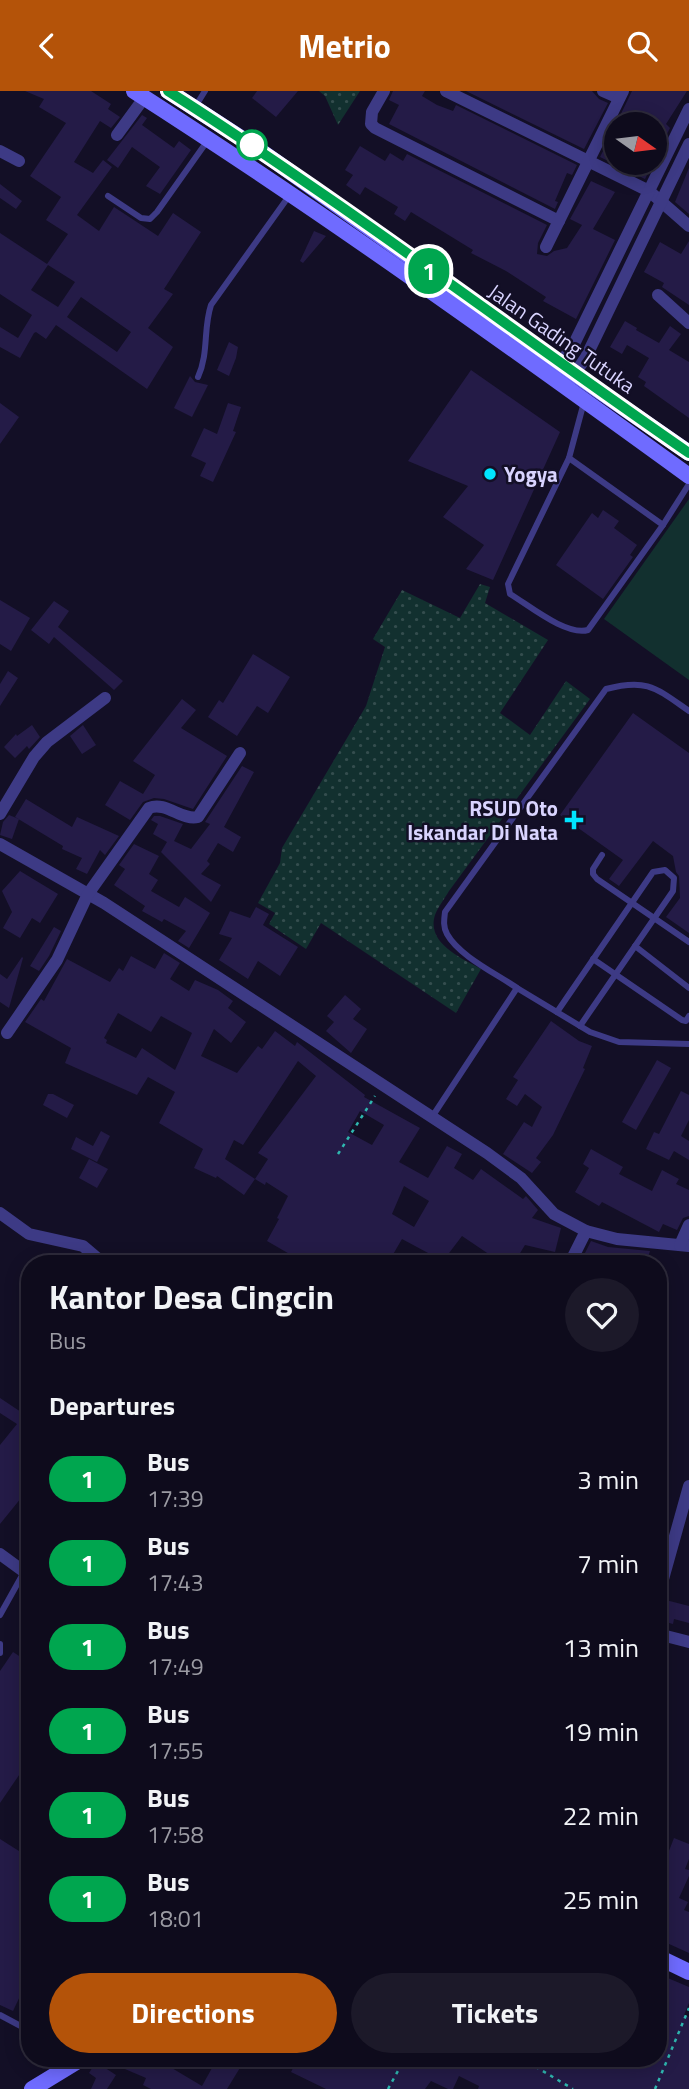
<!DOCTYPE html>
<style>
:root{--surface:#0e0b1c;--page:#1c1929;--text:#f1f3f6;--muted:#9b9ba3;--line:#2e2b3b;--accent:#b45309}
body{margin:0;font-family:"Titillium Web",sans-serif;background:var(--page);color:var(--text);height:100vh;display:flex;flex-direction:column;font-size:26px;white-space:nowrap}
*{box-sizing:border-box;margin:0}
p{font-size:23px;color:var(--muted)}
.icon{flex:none;width:38px;height:38px;fill:none;stroke:currentColor;stroke-width:2;stroke-linecap:round;stroke-linejoin:round}
.map{position:relative;flex:1;overflow:hidden}
.details{position:absolute;left:21px;top:1164px;width:646px;height:812px;display:flex;flex-direction:column;background:var(--surface);border-radius:28px;box-shadow:0 4px 18px #0003,0 0 0 2px var(--line)}
.details>*{flex:none}
.badge{padding:0 14px;border-radius:23px;font-size:24px;line-height:46px}
.needle{width:46px;rotate:104deg}
.tools{position:absolute;left:604px;top:21px;display:grid;gap:14px}
.tools a{display:grid;place-items:center;width:63px;height:63px;border-radius:50%;background:var(--surface);box-shadow:0 4px 18px #0003,0 0 0 2px var(--line);font-size:35px}
.map>.badge{position:absolute;translate:-50% -50%;box-shadow:0 0 0 4px #fff}
h2{padding:0 28px;font-size:26px;line-height:63px}
.round{display:grid;place-items:center;flex:none;width:74px;height:74px;border-radius:37px;background:var(--page)}
.headline{display:flex;align-items:center;justify-content:space-between;height:119px;padding:0 28px}
h1{font-size:33px;font-weight:700;line-height:52px}
.primary-button{display:flex;gap:14px;margin-top:auto;padding:14px 28px}
.primary-button a{flex:1;height:80px;border-radius:42px;background:var(--accent);color:#fff;font-size:28px;font-weight:700;line-height:80px;text-align:center}
.primary-button a+a{background:var(--page);color:var(--text)}
ul{padding:0;list-style:none}
li{display:flex;align-items:center;gap:21px;height:84px;padding:0 28px}
li div{flex:1}
li b{display:block;font-size:26px}
li em{font-style:normal}
li .badge{min-width:77px;font-weight:700;text-align:center}
header{display:flex;justify-content:space-between;align-items:center;height:91px;padding:0 28px;background:var(--accent);color:#fff;font-size:32px;font-weight:700}
.map>svg:first-child{display:block}
</style>
<header><svg class="icon" aria-label="back" viewBox="0 0 24 24"><path d="M15 5l-7 7 7 7"/></svg>Metrio<svg class="icon" aria-label="search" viewBox="0 0 24 24"><circle cx="10" cy="10" r="6"/><path d="M15 15l6 6"/></svg></header>
<div class="map">
<svg width="689" height="1998" viewBox="0 0 689 1998">
<defs>
<pattern id="grass-dots" width="8" height="8" patternUnits="userSpaceOnUse" patternTransform="scale(1.75)"><rect width="8" height="8" fill="#12302f"/><path d="M2 2h.1M6 6h.1" fill="none" stroke="#344d4e" stroke-width="1.8" stroke-linecap="round"/></pattern>
</defs>
<rect width="100%" height="100%" fill="#130f26"/>
<g fill="url(#grass-dots)">
<path d="M319 0H360L338 34 325 5Z"/>
<path d="M480 493 490 496 485 512 548 549 500 622 530 644 566 590 590 608 449 800C445 807 438 816 435 824 426 852 461 867 481 878L456 922 321 832 306 858 269 833 275 822 258 812 280 772 282 757 366 615 385 556 373 548 402 499 460 527Z"/>
</g>
<path fill="#12302f" d="M689 408V589L604 528Z"/>
<g fill="#241b47" fill-rule="evenodd">
<path d="M25 0H91L111 13 108 18 120 26 111 37 100 30 74 71 93 82 103 69 112 76 77 124 99 140 114 116 158 145 173 122 201 141 164 198 173 203 148 237 173 256 147 298 56 234 46 248 36 241 34 242 20 267 0 256V236L18 247 32 224 0 203V142L47 173 68 143 46 129 61 106 30 85 66 32 39 16 44 8ZM48 174 75 191 58 216 31 199ZM81 206 131 241 117 261 67 226Z"/>
<path d="M257 0H298L276 26 252 7Z"/>
<path d="M393 0H425L422 5 437 14 453 20 456 14 577 74 572 84 567 82 555 110 558 111 555 118 389 33 399 14 389 9Z"/>
<path d="M466 0H592L599 8 608 12 584 58Z"/>
<path d="M632 0H687L666 33 670 37 654 69V33H616Z"/>
<path d="M142 24 147 27 142 34 174 57 179 50 191 59 160 103 146 95 160 76 132 56 118 77 107 69Z"/>
<path d="M616 34V72H653L645 88 600 66Z"/>
<path d="M360 55 385 70 390 62 403 70 407 63 547 134 538 152 537 163 547 165 554 160 567 157 582 134 570 128 591 90 615 101 593 138 615 149 576 228 543 210 546 206 506 180 471 162 473 159 411 121 405 130 394 123 398 116 365 96 360 104 346 94 353 84 345 79Z"/>
<path d="M689 77V123L675 111Z"/>
<path d="M0 93 22 110 16 118 0 107Z"/>
<path d="M314 140 326 145 303 172 300 170Z"/>
<path d="M689 150V214L662 196 664 192 644 181 660 151 681 163Z"/>
<path d="M625 230 637 237 636 239 659 252 670 235 681 243 669 259 689 271V327L644 295 646 291 638 286 649 267 627 254 622 263 610 256Z"/>
<path d="M229 251 238 256 236 267 229 285 217 279Z"/>
<path d="M471 279 560 341 493 489 466 478 484 454 443 426 468 395 408 370Z"/>
<path d="M190 285 195 291 208 294 192 326 174 317Z"/>
<path d="M0 312 19 326 0 353Z"/>
<path d="M228 312 241 316 233 340 236 341 213 391 200 385 206 372 191 365 204 337 217 343Z"/>
<path d="M603 419 619 430 614 437 637 454 630 464 633 466 603 508 556 474 592 422 598 427Z"/>
<path d="M0 509 30 527 11 560 0 553Z"/>
<path d="M54 510 69 520 58 536 123 590 114 599 54 546 49 553 31 539Z"/>
<path d="M253 563 290 586 268 622 257 615 237 645 208 626 219 609 223 612Z"/>
<path d="M8 580 18 587 0 615V593Z"/>
<path d="M182 608 196 619 181 637 227 665 193 718 164 708 154 707 143 711 130 729 105 714 120 690 143 703 155 684 133 670Z"/>
<path d="M633 622 689 662V842L666 826 680 807 679 785 676 781 673 765 653 750 619 795 609 788 623 769 560 724Z"/>
<path d="M32 634 40 646 29 658 27 655 15 667 4 656 16 643 17 645Z"/>
<path d="M83 634 96 654 82 663 70 645Z"/>
<path d="M242 675 254 681 224 736 241 746 233 761 218 752 207 770 210 773 201 783 221 794 211 811 161 761 167 751 153 743 158 733 151 729 154 725H160L183 733 174 750 191 758 210 733 205 731Z"/>
<path d="M26 708 72 736 77 726 119 745 105 764 100 759 87 783 76 778 82 767 62 758 63 755 15 726Z"/>
<path d="M9 724 19 728 12 748 0 744 3 731Z"/>
<path d="M134 753 159 765 149 783 158 789 151 800 179 816 185 806 210 822 189 857 178 850 186 840 164 828 162 831 142 820 145 815 114 794 125 778 119 774Z"/>
<path d="M20 780 58 803 40 832 32 827 20 847 3 837 12 821 2 800Z"/>
<path d="M256 816 269 823 263 834 298 856 280 885 258 870 248 888 219 869 232 847 219 843 230 820 250 827Z"/>
<path d="M54 836 61 840 49 865 39 880 30 875Z"/>
<path d="M164 862 180 872 170 888 189 900 195 889 218 899 233 910 228 917 246 931 231 952 214 938 201 965 237 982 258 955 262 958 275 940 295 955 297 951 365 1004 364 1006 420 1037 399 1071 428 1087 447 1055 462 1063 454 1077 473 1089 481 1078 523 1108 526 1105 538 1119 532 1127 561 1137 555 1161 525 1154 514 1172H502L462 1145 443 1170 402 1148 388 1172H319L306 1167 303 1172H289L293 1165 267 1150 279 1128 277 1127 288 1105 266 1091 265 1094 255 1088 244 1104 217 1085 216 1087 194 1077 203 1058 159 1032 175 1001 148 986 137 1004 65 972 71 957 25 931 41 908 44 910 67 868 110 891 119 877 123 880 131 865 155 878ZM118 922 151 941 161 925 192 942 175 979 142 957 136 967 106 952 107 949 104 947ZM298 970 316 985 258 1062 268 1068 255 1088 225 1068 234 1049 243 1054ZM360 1020 384 1034 372 1054 348 1041ZM404 1095 429 1110 414 1136 392 1123Z"/>
<path d="M22 866 23 867 9 917 0 911V883L7 888Z"/>
<path d="M345 904 361 918 353 928 367 938 351 962 326 940 334 931 327 925Z"/>
<path d="M551 930 579 950 592 955 583 977 585 978 553 1044 536 1067 541 1071 532 1082 503 1063 524 1031 532 1036 542 1016 525 1003 517 1015 506 1008 518 989 513 986Z"/>
<path d="M657 969 671 977 636 1039 622 1031Z"/>
<path d="M681 1000 689 1004V1029L681 1045 689 1050V1069L674 1060 669 1069 646 1058 654 1041 659 1043Z"/>
<path d="M48 1003H53L74 1014 67 1027 43 1014Z"/>
<path d="M101 1040 110 1045 97 1071 71 1058 76 1046 93 1055Z"/>
<path d="M591 1058 623 1076 619 1083 652 1100 662 1079 679 1088 676 1093 689 1099V1125L683 1127 677 1139 663 1133 659 1141 602 1111 599 1115 575 1101 589 1077 583 1073Z"/>
<path d="M89 1068 108 1078 97 1097 79 1087Z"/>
<path d="M591 1150 608 1156 650 1160 646 1172H597L599 1166 585 1162Z"/>
<path d="M0 1307 30 1327V1396L0 1433V1354L17 1333 0 1322Z"/>
<path d="M658 1507 689 1515V1532L674 1528 673 1533 658 1529Z"/>
<path d="M13 1561 30 1572V1668L0 1712V1580Z"/>
<path d="M674 1747 689 1753V1768L685 1778 689 1779V1785L679 1807 688 1811 684 1819 689 1821V1862L658 1848V1767L665 1770Z"/>
<path d="M0 1748 30 1767V1884L13 1920 0 1914Z"/>
<path d="M663 1885 689 1896V1912L684 1924 689 1926V1998H478L479 1995 459 1985 453 1998H448L431 1990 425 1998H326L291 1981 298 1967H658V1895Z"/>
<path d="M99 1967H155L202 1995 217 1968 215 1967H246L227 1998H151L143 1994 146 1987Z"/>
<path d="M96 1971 116 1984 107 1998H91L96 1987 89 1982Z"/>
</g>
<g fill="none" stroke-linecap="round" stroke-linejoin="round">
<g stroke="#2fb8b0" stroke-width="2.5" stroke-dasharray="3.5 5" stroke-linecap="butt">
<path d="M338 1063 375 1005"/>
<path d="M521 1967 573 1998"/>
<path d="M388 1998 405 1967"/>
<path d="M655 1998 689 1917"/>
</g>
<g stroke="#3d3a85" stroke-width="6">
<path d="M195 16 205 0"/>
<path d="M108 105 141 127 150 128 157 121 208 49"/>
<path d="M198 286C209 262 203 238 211 214L289 105"/>
<path d="M584 311 569 367 663 434"/>
<path d="M569 367 508 493 510 503C530 515 566 545 588 539L663 434 689 393"/>
<path d="M602 764 593 778V783L597 788 689 851"/>
<path d="M635 855 689 897"/>
<path d="M593 868 682 929 686 930 689 925"/>
<path d="M517 897C497 883 459 865 447 843 443 836 444 829 445 821L606 598C647 587 656 597 689 620"/>
<path d="M557 921 653 781 665 779 674 787 673 800 580 935"/>
<path d="M432 1026 517 897 590 941 619 951 689 953"/>
<path d="M0 1524 24 1481"/>
<path d="M0 1553V1562"/>
<path d="M0 1924 30 1940"/>
</g>
<g stroke="#3d3a85" stroke-width="12">
<path d="M384 0 372 21 371 33 375 37 559 130"/>
<path d="M446 0 649 100 689 135"/>
<path d="M603 0 619 7"/>
<path d="M117 44 144 7"/>
<path d="M0 60 19 70"/>
<path d="M546 156 623 0"/>
<path d="M658 204 689 232"/>
<path d="M556 279 574 253 689 18"/>
<path d="M570 290 586 266 689 53"/>
<path d="M0 723 34 666 47 651 105 607"/>
<path d="M0 753 104 812 487 1062 521 1087 554 1123 586 1140 617 1148 689 1155"/>
<path d="M7 942 57 869 88 803 149 717C166 710 182 730 198 726L240 662"/>
<path d="M0 1122 29 1143 83 1155 103 1172"/>
<path d="M680 1154 689 1134"/>
<path d="M570 1172 586 1140"/>
<path d="M0 1463 30 1485"/>
<path d="M660 1499 689 1395"/>
<path d="M658 1543 689 1551"/>
</g>
<g stroke="#6f6bff" stroke-width="16">
<path d="M134 0C323 121 507 253 689 385"/>
<path d="M168 0 255 56 560 273 689 362"/>
<path d="M658 1866 689 1881"/>
<path d="M32 1998 83 1967"/>
</g>
</g>
<g fill="none" stroke-linecap="round" stroke-linejoin="round">
<defs>
<path id="line" d="M168 0C346 113 515 242 689 362"/>
</defs>
<use href="#line" stroke="#fff" stroke-width="16"/>
<use href="#line" stroke="#00a64f" stroke-width="10"/>
</g>
<circle fill="#fff" stroke="#00a64f" stroke-width="3.5" cx="252" cy="54" r="14"/>
<g fill="#00e5ff" stroke="#130f26" stroke-width="2.5">
<circle cx="490" cy="383" r="7"/>
<path d="M570.5 718.5h7v7h7v7h-7v7h-7v-7h-7v-7h7z"/>
</g>
<g text-anchor="middle" dominant-baseline="central" stroke-width="5" stroke-linejoin="round" paint-order="stroke">
<g font-size="21" fill="#d9d4ff" stroke="#130f26">
<text transform="translate(562 247) rotate(35)">Jalan Gading Tutuka</text>
</g>
<g font-size="21" font-weight="bold" fill="#d9d4ff" stroke="#130f26" text-anchor="start">
<text x="504" y="383">Yogya</text>
<text x="558" y="717" text-anchor="end">RSUD Oto<tspan x="558" dy="24">Iskandar Di Nata</tspan></text>
</g>
</g>
</svg>
<div class="tools">
<a><svg class="needle" viewBox="-14 -14 28 28"><path d="M0-13l5 13h-10z" fill="#e53935"/><path d="M0 13l5-13h-10z" fill="#9b9ba3"/></svg></a>
</div>
<b class="badge" style="left:429px;top:180px;background:#00a64f;color:#fff">1</b>
<section class="details">
<div class="headline"><div><h1>Kantor Desa Cingcin</h1><p>Bus</p></div><a class="round"><svg class="icon" aria-label="heart" viewBox="0 0 24 24"><path d="M12 20l-8-8c-3-5 5-10 8-4 3-6 11-1 8 4z"/></svg></a></div>
<h2>Departures</h2>
<ul>
<li><span class="badge" style="background:#00a64f;color:#fff">1</span><div><b>Bus</b><p>17:39</p></div><em>3 min</em></li>
<li><span class="badge" style="background:#00a64f;color:#fff">1</span><div><b>Bus</b><p>17:43</p></div><em>7 min</em></li>
<li><span class="badge" style="background:#00a64f;color:#fff">1</span><div><b>Bus</b><p>17:49</p></div><em>13 min</em></li>
<li><span class="badge" style="background:#00a64f;color:#fff">1</span><div><b>Bus</b><p>17:55</p></div><em>19 min</em></li>
<li><span class="badge" style="background:#00a64f;color:#fff">1</span><div><b>Bus</b><p>17:58</p></div><em>22 min</em></li>
<li><span class="badge" style="background:#00a64f;color:#fff">1</span><div><b>Bus</b><p>18:01</p></div><em>25 min</em></li>
</ul>
<div class="primary-button"><a>Directions</a><a>Tickets</a></div>
</section>
</div>
